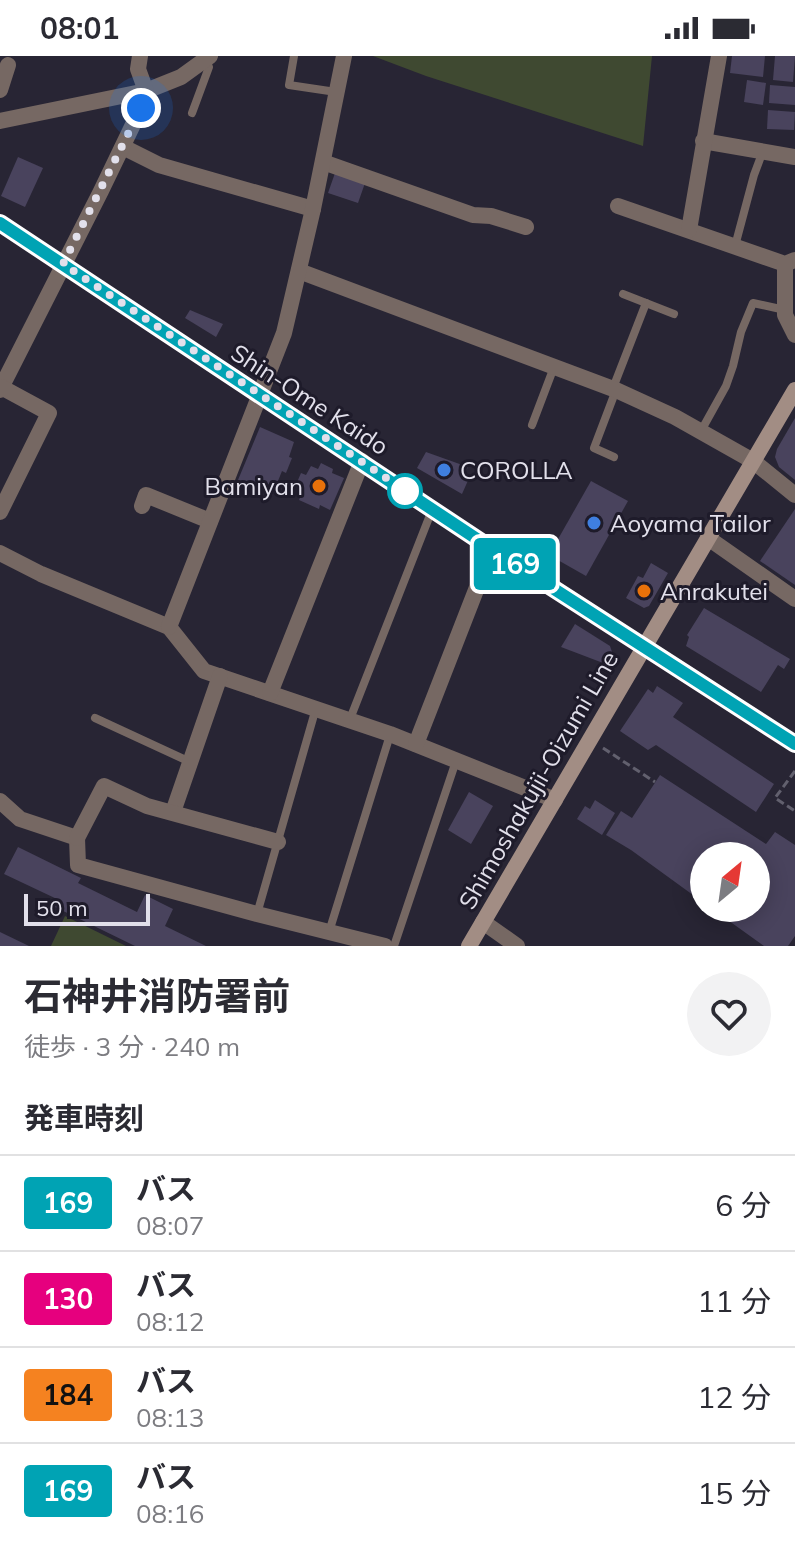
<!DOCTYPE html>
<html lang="ja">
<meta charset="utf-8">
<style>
:root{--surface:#fff;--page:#f2f2f3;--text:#2b2b33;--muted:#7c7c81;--line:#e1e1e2}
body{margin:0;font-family:Mulish,"Noto Sans JP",sans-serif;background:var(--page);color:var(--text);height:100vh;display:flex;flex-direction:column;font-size:30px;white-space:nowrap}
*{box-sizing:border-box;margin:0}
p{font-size:26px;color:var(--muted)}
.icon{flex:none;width:44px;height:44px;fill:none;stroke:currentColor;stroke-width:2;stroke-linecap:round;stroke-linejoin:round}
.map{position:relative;height:890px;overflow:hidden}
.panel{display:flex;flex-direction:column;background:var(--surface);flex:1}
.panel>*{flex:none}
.badge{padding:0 16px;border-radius:6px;font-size:28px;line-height:52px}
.needle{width:52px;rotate:29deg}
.buttons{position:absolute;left:690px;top:786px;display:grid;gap:16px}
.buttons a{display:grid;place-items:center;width:80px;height:80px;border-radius:50%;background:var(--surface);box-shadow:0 4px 20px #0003;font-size:40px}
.scale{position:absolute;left:24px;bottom:20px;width:126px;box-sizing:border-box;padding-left:8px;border:4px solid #e2e0eb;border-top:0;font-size:22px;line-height:28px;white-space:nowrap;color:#e2e0eb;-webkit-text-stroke:6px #1e1b2a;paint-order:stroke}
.you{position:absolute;width:40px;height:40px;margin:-20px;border:6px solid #fff;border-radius:50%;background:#1a73e8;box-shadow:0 0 0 12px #1a73e833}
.map>.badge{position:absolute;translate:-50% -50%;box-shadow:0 0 0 4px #fff}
h2{padding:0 24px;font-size:30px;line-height:72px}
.round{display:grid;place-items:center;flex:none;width:84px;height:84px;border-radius:42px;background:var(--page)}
.headline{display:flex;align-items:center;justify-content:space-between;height:136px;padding:0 24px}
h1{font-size:38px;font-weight:700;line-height:60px}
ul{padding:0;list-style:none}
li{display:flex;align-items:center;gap:24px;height:96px;padding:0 24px;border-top:2px solid var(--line)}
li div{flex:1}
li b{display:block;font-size:30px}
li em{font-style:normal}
li .badge{min-width:88px;font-weight:700;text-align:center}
.status{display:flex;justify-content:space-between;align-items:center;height:56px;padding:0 40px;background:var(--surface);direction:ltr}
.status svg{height:22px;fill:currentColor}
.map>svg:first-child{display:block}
</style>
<div class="status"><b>08:01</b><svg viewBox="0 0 49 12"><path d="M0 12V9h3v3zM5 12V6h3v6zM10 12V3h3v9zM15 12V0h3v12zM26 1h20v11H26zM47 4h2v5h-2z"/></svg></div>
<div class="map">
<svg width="795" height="890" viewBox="0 0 795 890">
<rect width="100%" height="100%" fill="#282534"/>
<g fill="#3f4931">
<path d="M373 0H652L643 90 426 20Z"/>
<path d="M65 860 126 890H51Z"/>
</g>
<g fill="#49435d">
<path d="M732 0H765L763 21 730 17Z"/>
<path d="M775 0H795L793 26 773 24Z"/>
<path d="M747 24 766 27 763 49 744 46Z"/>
<path d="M770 29 795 31V49L769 47Z"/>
<path d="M768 54 795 56 794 74 767 73Z"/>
<path d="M18 101 43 112 25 151 1 140Z"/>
<path d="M335 117 365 127 358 147 328 137Z"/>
<path d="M190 254 223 268 216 281 185 262Z"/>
<path d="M795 362V424L779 411 775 401 777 393Z"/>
<path d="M260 371 294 386 289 401 292 402 286 417 282 415 272 440 238 424Z"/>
<path d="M426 396 468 411 465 417 470 420 462 438 417 412Z"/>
<path d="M321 407 333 413 332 417 344 422 330 454 320 449 319 453 299 444 303 434 295 431 301 417 306 419 311 410 318 413Z"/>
<path d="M591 425 628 445 586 520 549 499Z"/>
<path d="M795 453V529L760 505Z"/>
<path d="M651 507 668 517 649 550 644 552 626 542 638 520 643 522Z"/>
<path d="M704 552 790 603 784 613 778 609 761 636 686 590 689 581 687 579Z"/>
<path d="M575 568 610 590 614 602 611 610 561 591Z"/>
<path d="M657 630 683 647 673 661 774 728 756 756 656 689 648 694 620 675 648 633 653 637Z"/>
<path d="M660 719 766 788 775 776 795 789V880L788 890H764L711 852H756V800H704V847L631 794 606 779 621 755 632 762Z"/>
<path d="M469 736 493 750 471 788 448 774Z"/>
<path d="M595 744 615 757 602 779 577 763 585 750 590 753Z"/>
<path d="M18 791 81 822 78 827 137 856 145 839 173 853 165 870 206 890H135L55 851 59 844 4 818Z"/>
<path d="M0 876 29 890H0Z"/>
</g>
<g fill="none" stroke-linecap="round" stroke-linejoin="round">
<g stroke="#62606e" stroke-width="3" stroke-dasharray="8 4" stroke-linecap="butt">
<path d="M603 692 655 726"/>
<path d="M795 715 775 742 795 755"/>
</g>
<g stroke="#766863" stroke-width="8">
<path d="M294 0 289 29 336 36"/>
<path d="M192 57 209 11 206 4"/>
<path d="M735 190 754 119 763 95"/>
<path d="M623 238 674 258"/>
<path d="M613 332 646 247"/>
<path d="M532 369 554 311"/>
<path d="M701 375 726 330 733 310 741 276 753 247 785 254"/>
<path d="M614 401 594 392 616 334"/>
<path d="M95 662 190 706"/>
<path d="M350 663 432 454"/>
<path d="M257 858 316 652"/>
<path d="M329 876 390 679"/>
<path d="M394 890 456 705"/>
</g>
<g stroke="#766863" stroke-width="16">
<path d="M0 34 8 9"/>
<path d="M0 65 146 35 181 21 210 0"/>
<path d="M703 85 795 101"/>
<path d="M123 91 159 109 313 153"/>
<path d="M323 106 473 159 491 160 526 171"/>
<path d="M618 150 785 208 795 204"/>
<path d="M689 174 719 0"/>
<path d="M785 208V259L795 279"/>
<path d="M299 215 616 334 675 361 753 405 795 439"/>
<path d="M0 334 101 135 141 52 146 35 138 13 140 0"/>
<path d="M142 450 146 439 210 465"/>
<path d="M0 456 49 357 1 331"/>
<path d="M708 482 795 543"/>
<path d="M0 497 41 518 169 571 204 615 390 678 555 744"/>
<path d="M169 571 284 277 313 153 344 0"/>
<path d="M270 637 362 405"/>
<path d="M416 688 492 493"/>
<path d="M0 745 20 763 77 782 78 809 257 858 385 890"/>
<path d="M173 756 220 620"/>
<path d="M77 782 104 730 147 750 278 786"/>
<path d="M483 866 517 890"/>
</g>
<g stroke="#a28d84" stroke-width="16">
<path d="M0 167 492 493 795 688"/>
<path d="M469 890 795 334"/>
</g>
</g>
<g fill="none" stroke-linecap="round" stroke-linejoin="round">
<defs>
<path id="line" d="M0 167 492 493 795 688"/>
</defs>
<use href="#line" stroke="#fff" stroke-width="18"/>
<use href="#line" stroke="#00a3b4" stroke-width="12"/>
<path stroke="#e2e0eb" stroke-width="8" stroke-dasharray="0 14.4" d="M141 52 63 208 409 437 405 435"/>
</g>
<g fill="#3f7fe0" stroke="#1e1b2a" stroke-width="3">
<circle cx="444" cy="414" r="8"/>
<circle cx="594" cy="467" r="8"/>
</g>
<g fill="#e8710a" stroke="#1e1b2a" stroke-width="3">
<circle cx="319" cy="430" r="8"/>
<circle cx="644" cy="535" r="8"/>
</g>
<circle fill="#fff" stroke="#00a3b4" stroke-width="4" cx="405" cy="435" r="16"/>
<g text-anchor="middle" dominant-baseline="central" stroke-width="6" stroke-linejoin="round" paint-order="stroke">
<g font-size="24" fill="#e2e0eb" stroke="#1e1b2a">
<text transform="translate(310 343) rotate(33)">Shin-Ome Kaido</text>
<text transform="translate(538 724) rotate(-60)">Shimoshakujii-Oizumi Line</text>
</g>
<g font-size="24" fill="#e2e0eb" stroke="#1e1b2a" text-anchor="start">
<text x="460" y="414">COROLLA</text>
<text x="303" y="430" text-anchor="end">Bamiyan</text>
<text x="610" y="467">Aoyama Tailor</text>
<text x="660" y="535">Anrakutei</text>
</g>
</g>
</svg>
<div class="buttons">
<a><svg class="needle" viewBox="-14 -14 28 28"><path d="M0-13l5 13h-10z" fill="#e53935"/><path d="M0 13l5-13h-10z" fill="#7c7c81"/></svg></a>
</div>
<div class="scale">50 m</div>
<div class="you" style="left:141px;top:52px"></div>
<b class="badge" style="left:515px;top:508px;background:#00a3b4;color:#fff">169</b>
</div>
<section class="panel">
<div class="headline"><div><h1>石神井消防署前</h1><p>徒歩 · 3 分 · 240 m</p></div><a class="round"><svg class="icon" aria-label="heart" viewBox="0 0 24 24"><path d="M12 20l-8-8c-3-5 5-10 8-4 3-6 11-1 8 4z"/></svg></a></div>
<h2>発車時刻</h2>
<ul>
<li><span class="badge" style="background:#00a3b4;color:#fff">169</span><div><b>バス</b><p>08:07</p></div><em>6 分</em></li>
<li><span class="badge" style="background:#e6007e;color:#fff">130</span><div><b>バス</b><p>08:12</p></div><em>11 分</em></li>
<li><span class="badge" style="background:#f58220;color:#111">184</span><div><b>バス</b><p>08:13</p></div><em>12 分</em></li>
<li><span class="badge" style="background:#00a3b4;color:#fff">169</span><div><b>バス</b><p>08:16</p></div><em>15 分</em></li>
</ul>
</section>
